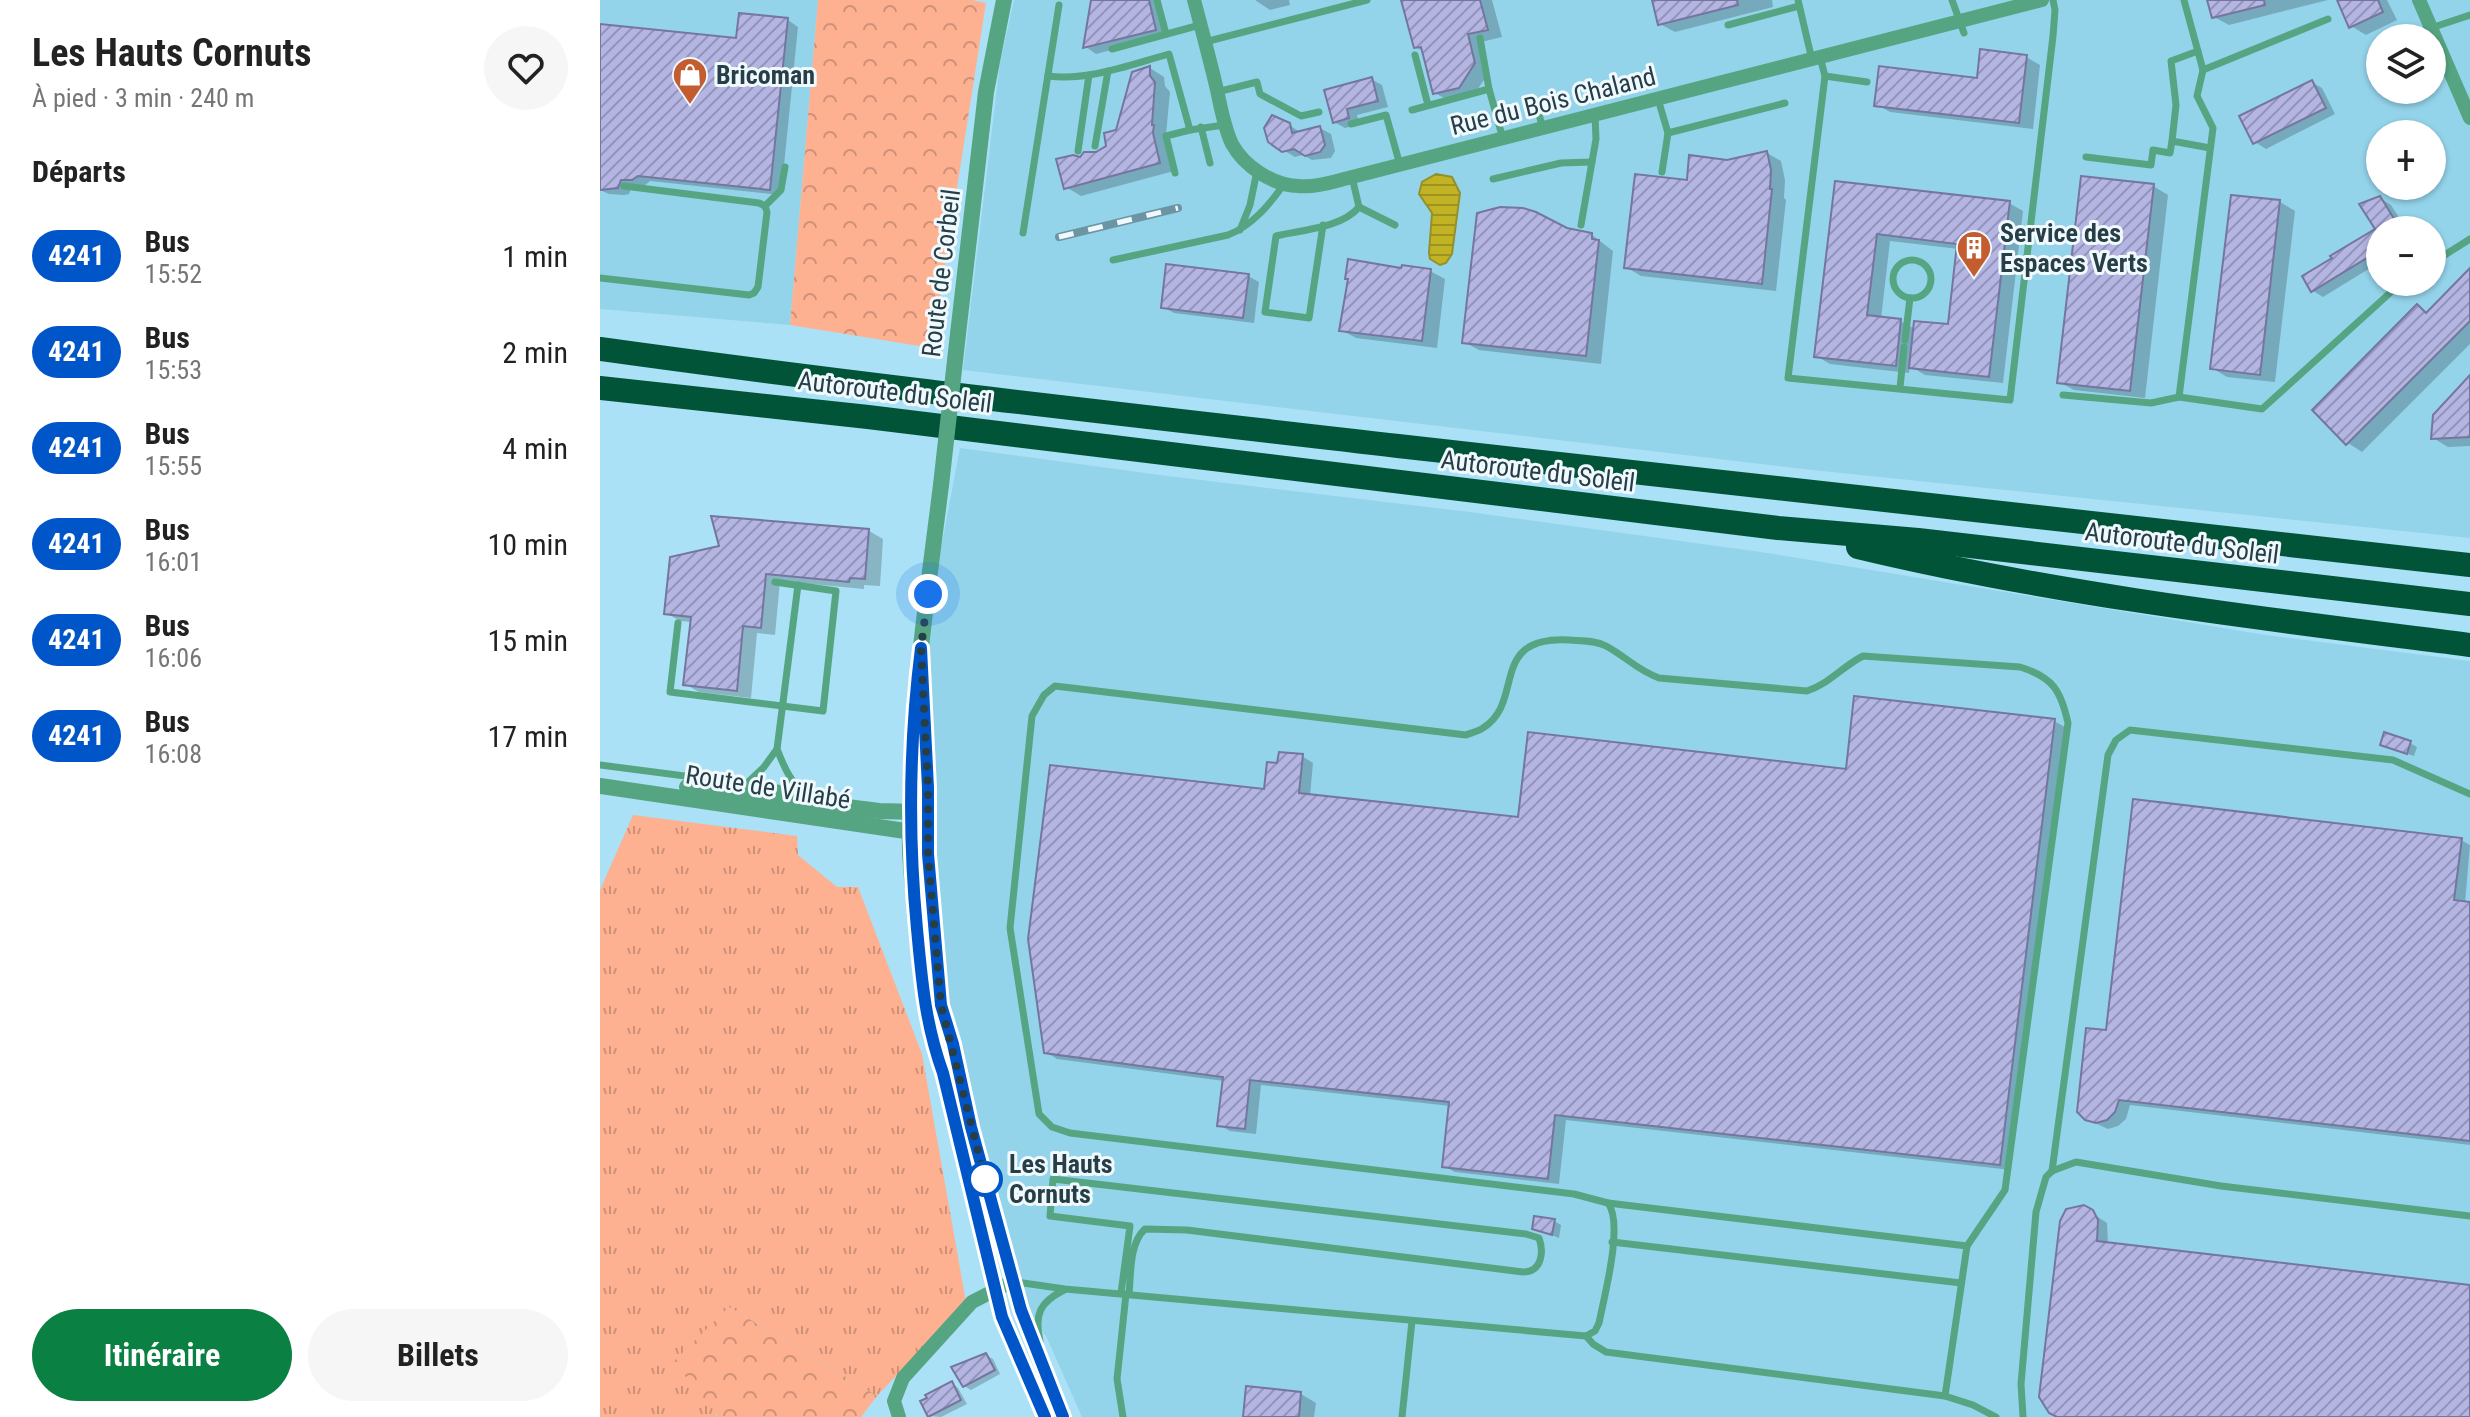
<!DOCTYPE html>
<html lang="fr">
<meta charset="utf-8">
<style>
:root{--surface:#fff;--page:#f6f6f6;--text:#222;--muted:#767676;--accent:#0b8043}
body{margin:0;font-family:"Roboto Condensed",sans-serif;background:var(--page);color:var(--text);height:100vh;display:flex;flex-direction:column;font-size:30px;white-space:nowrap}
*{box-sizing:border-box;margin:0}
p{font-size:26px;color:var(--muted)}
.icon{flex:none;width:44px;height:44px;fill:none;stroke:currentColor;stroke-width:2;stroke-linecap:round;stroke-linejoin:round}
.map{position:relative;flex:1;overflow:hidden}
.sheet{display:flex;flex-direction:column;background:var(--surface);width:600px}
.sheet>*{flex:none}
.badge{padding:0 16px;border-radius:26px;font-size:28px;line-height:52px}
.fabs{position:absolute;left:1766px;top:24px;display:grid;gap:16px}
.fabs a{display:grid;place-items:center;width:80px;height:80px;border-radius:50%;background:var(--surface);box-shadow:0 2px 6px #0004;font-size:40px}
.you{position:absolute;width:40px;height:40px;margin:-20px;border:6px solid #fff;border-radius:50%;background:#1a73e8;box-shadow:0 0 0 12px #1a73e833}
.map>.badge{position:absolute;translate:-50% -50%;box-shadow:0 0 0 4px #fff}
h2{padding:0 32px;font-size:30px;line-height:72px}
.round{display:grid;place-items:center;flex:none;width:84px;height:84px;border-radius:42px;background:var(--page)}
.head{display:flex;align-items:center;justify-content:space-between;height:136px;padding:0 32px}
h1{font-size:38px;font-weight:700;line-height:60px}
.button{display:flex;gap:16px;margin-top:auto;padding:16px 32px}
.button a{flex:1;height:92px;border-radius:48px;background:var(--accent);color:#fff;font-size:32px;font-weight:700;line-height:92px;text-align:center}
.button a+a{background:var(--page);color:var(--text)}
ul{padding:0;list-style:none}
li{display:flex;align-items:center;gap:24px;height:96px;padding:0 32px}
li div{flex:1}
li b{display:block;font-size:30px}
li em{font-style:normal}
li .badge{min-width:88px;font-weight:700;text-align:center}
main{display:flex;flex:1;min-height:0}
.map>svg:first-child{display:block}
</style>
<main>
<section class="sheet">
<div class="head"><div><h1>Les Hauts Cornuts</h1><p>À pied · 3 min · 240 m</p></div><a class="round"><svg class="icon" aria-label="heart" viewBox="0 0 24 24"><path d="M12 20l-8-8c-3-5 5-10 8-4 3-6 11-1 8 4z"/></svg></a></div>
<h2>Départs</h2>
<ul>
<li><span class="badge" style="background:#0055c8;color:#fff">4241</span><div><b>Bus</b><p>15:52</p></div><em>1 min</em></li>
<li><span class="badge" style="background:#0055c8;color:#fff">4241</span><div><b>Bus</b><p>15:53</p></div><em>2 min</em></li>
<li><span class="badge" style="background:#0055c8;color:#fff">4241</span><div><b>Bus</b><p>15:55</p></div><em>4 min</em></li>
<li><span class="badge" style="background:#0055c8;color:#fff">4241</span><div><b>Bus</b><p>16:01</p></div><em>10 min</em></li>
<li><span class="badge" style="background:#0055c8;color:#fff">4241</span><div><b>Bus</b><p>16:06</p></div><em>15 min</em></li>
<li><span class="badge" style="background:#0055c8;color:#fff">4241</span><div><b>Bus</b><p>16:08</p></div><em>17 min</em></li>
</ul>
<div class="button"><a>Itinéraire</a><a>Billets</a></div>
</section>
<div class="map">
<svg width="1870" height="1417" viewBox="0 0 1870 1417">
<defs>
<pattern id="grass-tufts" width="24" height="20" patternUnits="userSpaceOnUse" patternTransform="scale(2)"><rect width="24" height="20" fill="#feb191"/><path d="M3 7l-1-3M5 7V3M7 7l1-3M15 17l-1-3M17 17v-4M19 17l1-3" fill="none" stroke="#ce9178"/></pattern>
<pattern id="forest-crowns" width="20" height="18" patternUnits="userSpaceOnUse" patternTransform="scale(2)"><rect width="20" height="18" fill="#feb191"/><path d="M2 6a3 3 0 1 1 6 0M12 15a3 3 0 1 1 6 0" fill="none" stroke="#ce9178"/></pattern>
<pattern id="water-rules" width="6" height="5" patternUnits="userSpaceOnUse" patternTransform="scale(2)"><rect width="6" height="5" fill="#c1b323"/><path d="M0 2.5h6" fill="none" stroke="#9d9320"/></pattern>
<pattern id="building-hatch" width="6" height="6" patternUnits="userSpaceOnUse" patternTransform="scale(2)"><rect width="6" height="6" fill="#b4b5e2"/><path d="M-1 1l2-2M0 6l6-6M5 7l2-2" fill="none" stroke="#9295b9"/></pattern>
</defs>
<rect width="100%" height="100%" fill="#aae1f6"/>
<g fill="#94d4eb" fill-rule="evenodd">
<path d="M0 0H218L190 325 0 309Z"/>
<path d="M414 0H1870V538L1203 469 363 370 400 63ZM1780 38H1832V90H1780ZM1780 134H1832V186H1780ZM1780 230H1832V282H1780Z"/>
<path d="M360 448 568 476 870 512 1161 552 1666 635 1870 661V1417H482L447 1338 407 1282 390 1226 338 1005 318 837 322 649Z"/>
</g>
<path fill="url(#grass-tufts)" d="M33 815 197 836 198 855 237 887H258L322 1054 366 1302 277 1396 129 1307 116 1417H0V890Z"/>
<g fill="url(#forest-crowns)">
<path d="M218 0H372L386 3 332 348 190 325Z"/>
<path d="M129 1307 277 1396 261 1417H116L117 1414 73 1362Z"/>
</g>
<path fill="url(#water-rules)" stroke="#93902e" stroke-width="2" d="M836 174 852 177 860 193 852 254 846 263 840 265 830 259 829 253 832 213 819 194 822 182Z"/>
<g fill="#0003" fill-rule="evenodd">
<path d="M493 0H558L566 36 496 54 486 47Z"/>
<path d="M655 0H689L690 5 670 10Z"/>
<path d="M803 0H892L902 37 881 42 889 72 874 95 849 101 835 93 824 52 816 47Z"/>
<path d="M1054 0H1172L1173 7 1075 32 1060 24Z"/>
<path d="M1609 0H1728L1629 25 1614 17Z"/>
<path d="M1739 0H1787L1797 20 1766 35 1751 26Z"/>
<path d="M188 20 198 27 181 195 50 181 44 186H32L29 194 24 195 9 194 0 190V26L138 40Z"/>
<path d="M1426 57 1440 65 1433 129 1290 112 1276 104 1379 80Z"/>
<path d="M550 68 564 77 565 86 570 92 566 135 574 171 481 196 466 187 480 160 497 154 509 147Z"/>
<path d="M771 79 782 85 788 107 757 115 759 124 745 128 734 122Z"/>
<path d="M1711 82 1722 88 1735 114 1666 149 1655 142Z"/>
<path d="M689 125 700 132 720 128 731 134 735 151 731 158 712 160 703 155 695 157 683 150Z"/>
<path d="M1167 153 1181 161 1185 180 1184 198 1186 200 1176 291 1041 276 1026 267 1088 182 1127 162Z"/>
<path d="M1237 184 1409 203 1423 211 1403 383 1325 375 1310 366 1309 373 1230 364 1216 356ZM1290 241 1359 249 1350 327 1315 329 1300 321 1281 319Z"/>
<path d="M1553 186 1568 195 1545 398 1474 390 1459 382Z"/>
<path d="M1632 197 1680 202 1695 211 1675 382 1627 377 1612 368Z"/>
<path d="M1780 198 1791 205 1807 230H1780V262L1723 297 1713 291 1777 230Z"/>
<path d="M966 230 992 235 1013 251 1001 364 879 350 864 342Z"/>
<path d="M830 271 845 279 837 348 756 338 741 330Z"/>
<path d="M1870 271V344L1762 452 1748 443 1817 306 1829 313Z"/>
<path d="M648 276 659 282 654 323 574 313 563 307Z"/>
<path d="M1870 378V446L1848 447 1833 438Z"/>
<path d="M269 531 283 539 280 586 264 585V589L180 581 175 635 157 633 151 698 99 692 85 684 92 622 80 621 66 613Z"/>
<path d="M1454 721 1465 727 1411 1170 966 1120 959 1184 855 1172 844 1166 850 1106 661 1085 656 1134 630 1131 619 1125 624 1081 457 1059 446 1052 666 791 679 765 702 756 713 763 710 796 920 819 1248 771Z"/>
<path d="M1810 743 1817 747 1814 756 1789 748Z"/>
<path d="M1861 840 1870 845 1865 903 1870 904V1145L1530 1105 1526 1119 1518 1126 1508 1129 1486 1119 1508 1033Z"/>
<path d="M1483 1207 1507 1223 1508 1244 1870 1287V1417H1462Z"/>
<path d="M954 1221 961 1225 959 1238 934 1228Z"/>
<path d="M386 1355 393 1359 400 1374 371 1390 364 1386Z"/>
<path d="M352 1384 358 1388 367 1404 341 1417 330 1416Z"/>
<path d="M701 1394 716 1403 714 1417H645Z"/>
</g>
<g fill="url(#building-hatch)" stroke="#75769f" stroke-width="2">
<path d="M491 0H549L556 30 483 48Z"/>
<path d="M801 0H880L888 30 868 34 875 63 859 88 833 94 821 47 814 48Z"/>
<path d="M1052 0H1137L1138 5 1058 25Z"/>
<path d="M1607 0H1664L1665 5 1612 18Z"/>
<path d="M1737 0H1778L1783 12 1749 28Z"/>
<path d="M139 13 188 18 170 190 38 176 32 180H21L18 188 0 190V24L136 38Z"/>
<path d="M1380 49 1427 55 1419 123 1274 106 1279 66 1377 78Z"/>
<path d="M550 66V76L555 82 552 125H554L553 133 560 163 464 189 456 159 473 155 480 157 484 152H496L506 146 504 133 516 130 532 72Z"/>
<path d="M772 77 778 101 747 109 749 118 733 123 724 90Z"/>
<path d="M1712 80 1726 108 1653 144 1639 116Z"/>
<path d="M672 115 690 123 692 133 720 126 725 145 720 152 705 156 694 149 682 152 668 142 664 128Z"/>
<path d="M1167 151 1171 170 1170 189H1172L1162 284 1024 268 1035 174 1087 180 1089 155 1127 160Z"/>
<path d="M1481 176 1554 184 1530 391 1457 383Z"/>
<path d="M1235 181 1410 201 1389 377 1309 368 1314 321 1348 324 1357 244 1277 234 1267 315 1301 319 1296 366 1214 357Z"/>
<path d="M1631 195 1680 200 1660 375 1610 369Z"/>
<path d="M1780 196 1801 230H1780V250L1711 292 1702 276 1732 258 1730 256 1775 229 1759 204Z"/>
<path d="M900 207 923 208 936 212 967 228 992 233V239L999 240 986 356 862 343 877 213Z"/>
<path d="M748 259 801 268 802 265 831 269 822 341 739 331 748 279H745Z"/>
<path d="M566 264 649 274 643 318 561 308Z"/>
<path d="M1870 268V321L1746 445 1712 410 1817 304 1826 313Z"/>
<path d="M1870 375V437L1831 439 1833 415Z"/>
<path d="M111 516 269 529 265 579 250 578 249 582 166 574 161 628 143 626 137 691 83 685 91 617 64 614 70 557 119 546Z"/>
<path d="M1254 696 1455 719 1400 1165 955 1115 948 1179 842 1167 849 1102 650 1080 645 1129 617 1126 623 1077 444 1053 428 939 450 765 664 789 667 762 677 763 679 752 703 754 699 793 918 817 928 732 1246 769Z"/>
<path d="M1784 732 1811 741 1807 754 1780 745Z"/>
<path d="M1533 799 1862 838 1854 900 1870 902V1141L1519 1100 1515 1112 1507 1120 1496 1123 1485 1120 1477 1112 1486 1028 1506 1030Z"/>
<path d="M1484 1205 1493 1210 1498 1220 1497 1241 1870 1285V1417H1457L1449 1413 1439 1397 1460 1221 1466 1209Z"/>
<path d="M934 1216 955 1219 952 1235 932 1229Z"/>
<path d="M386 1353 395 1370 363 1387 351 1367Z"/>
<path d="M352 1381 361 1400 328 1417 320 1401 327 1398 325 1395Z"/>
<path d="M646 1386 701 1392 699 1417H643Z"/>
</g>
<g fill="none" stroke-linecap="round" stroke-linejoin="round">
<g stroke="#56a582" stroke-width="7">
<path d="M557 0 566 34"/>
<path d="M1198 0 1212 60"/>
<path d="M1352 0 1364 33"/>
<path d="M1584 0 1603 70 1597 96 1613 128 1579 397 1662 409 1802 282"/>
<path d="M1128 25 1199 6"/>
<path d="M1831 28 1870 15"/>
<path d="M880 38 889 89 903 139"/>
<path d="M605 42 767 0"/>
<path d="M512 49 600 25"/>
<path d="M1598 51 1571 61 1576 105 1572 141 1610 148"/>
<path d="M815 55 828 105"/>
<path d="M1220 57 1225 76 1188 378 1410 400 1453 36 1455 10 1453 0"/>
<path d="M1603 70 1728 19"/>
<path d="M448 76C489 81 529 65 569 54L590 130 624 125"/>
<path d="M1225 76 1267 82"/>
<path d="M617 92 657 82 660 94 701 116 719 112"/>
<path d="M1058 99 1068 133 1062 172"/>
<path d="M935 100 943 129"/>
<path d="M812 110 889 89"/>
<path d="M751 124 786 115 800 165"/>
<path d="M601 127 610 163"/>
<path d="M1068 133 1185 103"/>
<path d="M495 146 508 71"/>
<path d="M478 151 489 75"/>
<path d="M1486 157 1551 165 1553 150 1570 153 1572 141"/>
<path d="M575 173 566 136 590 130"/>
<path d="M752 177 759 207 795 225"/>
<path d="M893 179 961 163 992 162"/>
<path d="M165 206 181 190 185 167"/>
<path d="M723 225 709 318 665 312 676 236C701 230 742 228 759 207"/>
<path d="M981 225 996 139 995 115"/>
<path d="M640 230 650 205 657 171"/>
<path d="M423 233 459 5"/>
<path d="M513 260 628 235C652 226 670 204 684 184"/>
<circle cx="1312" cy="279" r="19"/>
<path d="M1832 263 1870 239"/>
<path d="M0 278 149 295 154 293 158 287 167 212 165 206 159 203 24 186"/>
<path d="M1305 340 1310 298"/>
<path d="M1300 388 1304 347"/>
<path d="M1463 395 1551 403 1579 397"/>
<path d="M198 585 177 749C184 767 192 786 209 797"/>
<path d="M78 623 70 692 223 711 236 591 175 582"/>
<path d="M0 765 200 791"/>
<path d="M145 785 164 767 177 749"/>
<path d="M1452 1171 1508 755 1516 740 1530 730 1793 760 1870 794"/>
<path d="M1012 1242 1361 1283"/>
<path d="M416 1282 465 1289 986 1336 995 1331 999 1323C1004 1297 1024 1224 1008 1203L974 1194 470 1133 452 1127 439 1114 410 928 432 716 444 695 455 686 866 735C871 733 879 731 883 728 926 701 887 636 969 640 981 641 995 640 1006 646 1025 656 1037 670 1059 678L1207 691C1229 684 1243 666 1263 656L1420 667C1453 677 1461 691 1468 723L1405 1190 1367 1246"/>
<path d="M521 1293 530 1226 450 1216 453 1179 926 1234 939 1238C944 1252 942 1272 923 1272L587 1230 545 1229C529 1243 531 1275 529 1294"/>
<path d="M986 1336 993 1344 1006 1352 1345 1396 1367 1246 1008 1203"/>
<path d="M440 1341C434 1314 440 1302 464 1290"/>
<path d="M1345 1396 1373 1405 1396 1417"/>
<path d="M523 1417 517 1379 526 1294"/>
<path d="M802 1417 812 1321"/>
<path d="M1423 1417 1421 1384 1436 1212 1446 1177 1452 1171 1476 1162 1621 1186 1870 1216"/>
</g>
<g stroke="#56a582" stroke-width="14">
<path d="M594 0C602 30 610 60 617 90 621 108 624 127 632 144 644 166 672 185 698 186 716 188 735 181 752 177L1442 0"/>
<path d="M1819 0 1870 118"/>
<path d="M299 1417 294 1401 303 1378 372 1302 405 1285"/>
</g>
<g stroke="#56a582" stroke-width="16">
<path d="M358 334 386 92 404 0"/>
<path d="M341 485C326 606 307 728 310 850 311 877 315 903 317 929 321 979 326 1026 343 1073L402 1317 445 1417"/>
<path d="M324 702 328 854 341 1005 353 1044 371 1127 421 1310 463 1417"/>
<path d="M0 786 319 833"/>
<path d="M87 787 279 811 318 812"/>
</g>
<g stroke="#025439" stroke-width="24">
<path d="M0 349C265 386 532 415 798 446 1155 487 1512 528 1870 565"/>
<path d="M0 388 268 417 1178 528 1318 540 1870 604"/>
<path d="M1258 547C1458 595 1666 619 1870 645"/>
</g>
<defs>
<path id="rail" d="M459 237 578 208"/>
</defs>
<use href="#rail" stroke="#6c94a2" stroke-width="8"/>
<use href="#rail" stroke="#f0fafe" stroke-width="5" stroke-dasharray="15" stroke-linecap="butt"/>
<path stroke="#56a582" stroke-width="16" d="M341 485 358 334"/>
</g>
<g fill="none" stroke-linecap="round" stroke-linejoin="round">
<defs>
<path id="line" d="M445 1417 402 1317 343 1073C325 1023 322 981 317 929 308 835 309 743 321 648L328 788V854L341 1005 353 1044 371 1127 421 1310 463 1417"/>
</defs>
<use href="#line" stroke="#fff" stroke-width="18"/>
<use href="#line" stroke="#0055c8" stroke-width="12"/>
<path stroke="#273e46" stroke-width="8" stroke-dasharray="0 14.4" d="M328 594 321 648 328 788V854L341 1005 385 1179"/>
</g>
<defs>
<symbol id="shop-pin" viewBox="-11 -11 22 30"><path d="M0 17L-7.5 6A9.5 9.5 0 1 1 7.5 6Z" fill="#c35d2f" stroke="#f0fafe"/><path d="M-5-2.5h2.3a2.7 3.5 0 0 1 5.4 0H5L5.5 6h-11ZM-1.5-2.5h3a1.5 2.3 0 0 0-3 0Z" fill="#fff"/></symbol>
<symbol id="building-pin" viewBox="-11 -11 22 30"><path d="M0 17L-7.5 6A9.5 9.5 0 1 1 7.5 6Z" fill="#c35d2f" stroke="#f0fafe"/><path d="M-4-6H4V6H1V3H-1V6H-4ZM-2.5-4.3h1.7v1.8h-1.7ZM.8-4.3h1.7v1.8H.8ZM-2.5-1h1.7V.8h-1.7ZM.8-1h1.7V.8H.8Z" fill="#fff"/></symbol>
</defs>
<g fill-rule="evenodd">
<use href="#shop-pin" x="70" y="55" width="40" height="54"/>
<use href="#building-pin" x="1354" y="228" width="40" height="54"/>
</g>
<circle fill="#fff" stroke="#0055c8" stroke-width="4" cx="385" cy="1179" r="16"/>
<g text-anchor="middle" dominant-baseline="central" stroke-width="6" stroke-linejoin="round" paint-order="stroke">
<g font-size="26" font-weight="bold" fill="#273e46" stroke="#f0fafe" text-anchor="start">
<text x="116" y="75">Bricoman</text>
<text x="1400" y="233">Service des<tspan x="1400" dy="30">Espaces Verts</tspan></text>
</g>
<g font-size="26" fill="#273e46" stroke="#f0fafe">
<text transform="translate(953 101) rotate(-14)">Rue du Bois Chaland</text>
<text transform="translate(341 273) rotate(-83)">Route de Corbeil</text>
<text transform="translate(295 392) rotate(7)">Autoroute du Soleil</text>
<text transform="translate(938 471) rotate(7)">Autoroute du Soleil</text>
<text transform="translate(1582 543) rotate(7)">Autoroute du Soleil</text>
<text transform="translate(168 787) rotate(9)">Route de Villabé</text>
</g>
<g font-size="26" font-weight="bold" fill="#273e46" stroke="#f0fafe" text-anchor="start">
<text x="409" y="1164">Les Hauts<tspan x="409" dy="30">Cornuts</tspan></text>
</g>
</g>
</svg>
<div class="fabs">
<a><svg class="icon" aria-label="layers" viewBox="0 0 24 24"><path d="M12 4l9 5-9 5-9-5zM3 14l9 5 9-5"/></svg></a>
<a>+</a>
<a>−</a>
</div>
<div class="you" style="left:328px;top:594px"></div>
</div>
</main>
